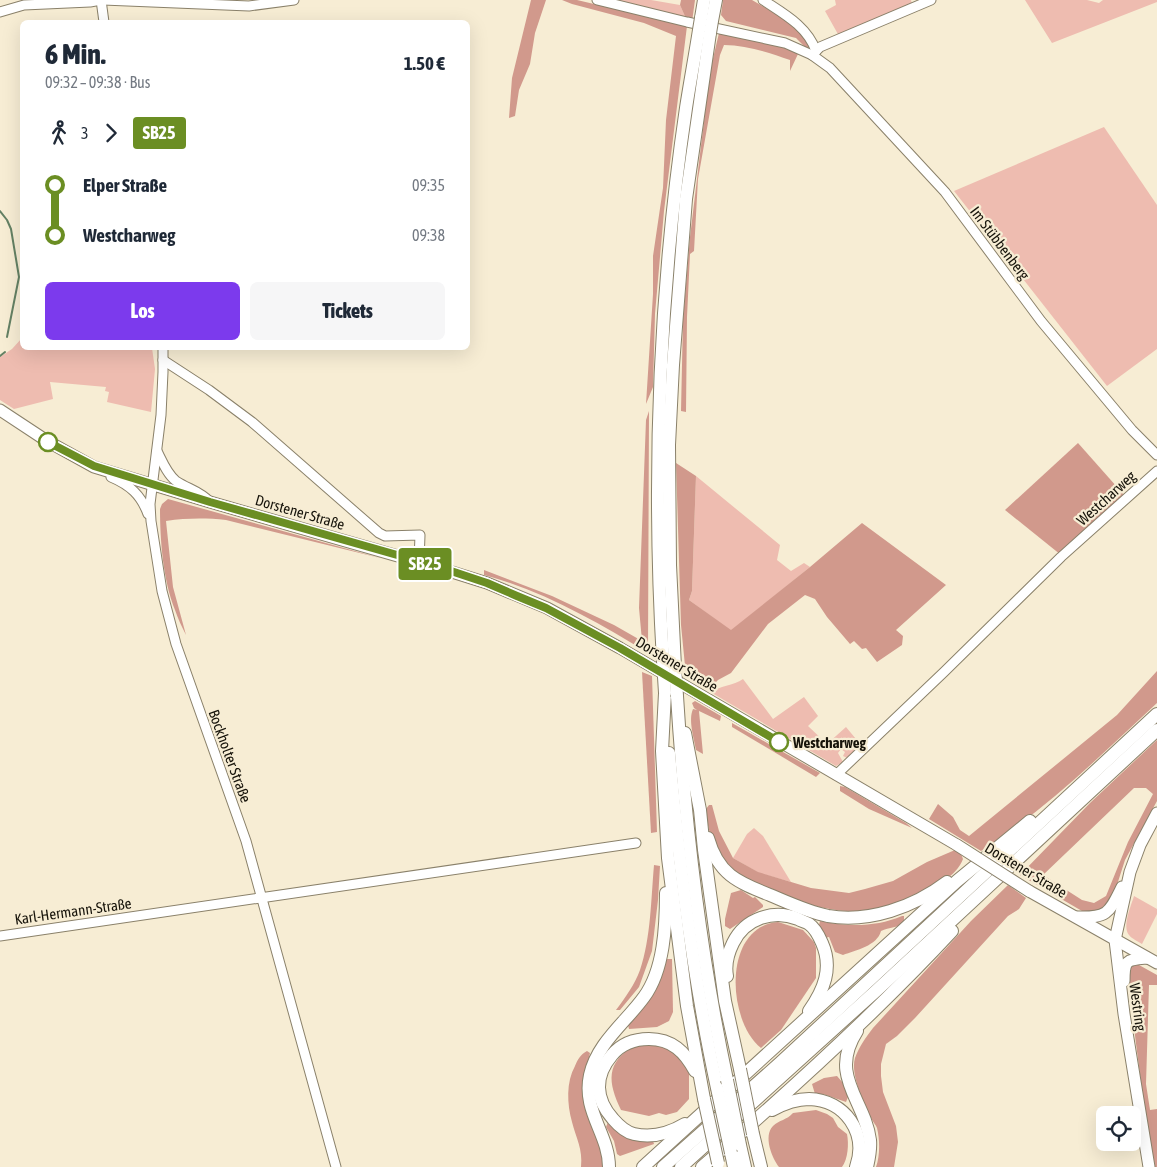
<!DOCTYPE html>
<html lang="de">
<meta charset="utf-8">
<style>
:root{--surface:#fff;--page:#f6f6f7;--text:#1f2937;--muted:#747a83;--accent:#7c3aed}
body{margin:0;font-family:"Asap Condensed",sans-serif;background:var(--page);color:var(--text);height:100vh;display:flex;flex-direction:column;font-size:19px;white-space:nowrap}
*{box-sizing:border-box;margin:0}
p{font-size:16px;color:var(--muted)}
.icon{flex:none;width:28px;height:28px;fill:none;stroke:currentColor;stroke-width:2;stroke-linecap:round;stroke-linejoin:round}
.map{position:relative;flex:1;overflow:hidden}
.details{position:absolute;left:20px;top:20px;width:450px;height:330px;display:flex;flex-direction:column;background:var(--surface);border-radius:8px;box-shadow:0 5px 20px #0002}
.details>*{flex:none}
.badge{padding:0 10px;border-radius:4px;font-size:18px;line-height:32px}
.fabs{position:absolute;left:1096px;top:1106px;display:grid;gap:10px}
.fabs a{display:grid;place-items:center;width:45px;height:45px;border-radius:8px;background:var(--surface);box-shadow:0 5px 20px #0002;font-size:25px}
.map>.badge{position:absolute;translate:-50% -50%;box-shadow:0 0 0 2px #fff}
.legs{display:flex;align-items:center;gap:8px;height:55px;padding:0 25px;font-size:16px}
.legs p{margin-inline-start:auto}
.overview{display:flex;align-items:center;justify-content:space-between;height:85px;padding:0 25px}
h1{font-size:28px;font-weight:800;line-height:38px}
.action{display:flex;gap:10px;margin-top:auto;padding:10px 25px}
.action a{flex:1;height:58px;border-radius:8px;background:var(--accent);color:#fff;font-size:20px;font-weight:800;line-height:58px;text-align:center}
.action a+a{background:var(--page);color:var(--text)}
ul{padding:0 25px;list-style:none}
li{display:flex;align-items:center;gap:18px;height:50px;font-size:19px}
li i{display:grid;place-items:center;width:8px;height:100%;margin:0 6px;background:currentColor}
li i::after{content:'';width:12px;height:12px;margin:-6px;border:4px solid;border-radius:50%;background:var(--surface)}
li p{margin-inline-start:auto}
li:first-child i{background:linear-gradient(#0000 50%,currentColor 0)}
li:last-child i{background:linear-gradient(currentColor 50%,#0000 0)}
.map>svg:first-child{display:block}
</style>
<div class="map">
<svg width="1157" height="1167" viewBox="0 0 1157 1167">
<rect width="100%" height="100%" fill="#f7edd4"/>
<g fill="#eebcb0">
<path d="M607 0H651L680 5 687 21Z"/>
<path d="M835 0H911L912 4 839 36 825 11 836 5Z"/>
<path d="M1025 0H1087L1099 3 1103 0H1157V2L1052 43Z"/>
<path d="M1104 127 1157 205V349L1107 386 954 191Z"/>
<path d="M22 338V348H152L155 369 151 412 107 402 109 392 105 391 106 387 50 382 53 399 14 409 0 400V357L12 349Z"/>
<path d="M696 476 780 545 777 560 791 571 804 563 810 567 731 631 689 600 692 591Z"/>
<path d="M743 679 773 719 804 697 818 716 808 726 827 744 846 727 861 745 847 758 843 756 845 752 841 749 838 753 843 762 836 766 712 693C718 685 734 686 743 679Z"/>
<path d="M754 828 763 836 791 882 759 873 733 858 747 834Z"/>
<path d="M1134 896 1157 909V914L1142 944C1138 941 1132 939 1129 935 1122 926 1131 906 1134 896Z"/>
</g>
<g fill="#d1998c" fill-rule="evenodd">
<path d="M531 0H546L535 33 530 64 519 90 515 116 509 118 512 78Z"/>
<path d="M562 0H577L687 26 664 211 655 314 653 387 646 404 653 294V256L663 188 666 120 676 36 644 23 572 4Z"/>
<path d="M681 0H695L692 22 687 21 680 5Z"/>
<path d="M723 0H752L797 26 812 43 809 51 796 38 726 21 721 15Z"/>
<path d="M719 33 781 46 798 54 790 71V60C769 53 747 45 724 45L720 55 698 179 694 251 690 254 687 317 686 412 681 411 683 319 690 237 710 71Z"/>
<path d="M649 411 648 653C598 622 541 590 484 575V570L552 596 614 625 642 641 639 608 646 420Z"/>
<path d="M1078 443 1125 496 1061 555 1005 510Z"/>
<path d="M676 463 696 476 692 591 689 600 731 630 810 567 862 523 946 585 896 630 903 636 902 645 877 662 866 648 862 649 854 641 850 644 827 617 815 599 805 595 768 624 731 673 718 680 709 689 686 676 681 625Z"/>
<path d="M168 499 380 558 226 520C206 518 187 518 166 521L173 587 186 635C182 627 178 619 175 610 163 580 160 540 160 509L162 504Z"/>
<path d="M1157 671V703C1101 755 1046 810 981 851L929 819 938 804 953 817 960 830 969 836 1117 715Z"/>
<path d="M642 672 652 676 657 832 651 833Z"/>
<path d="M695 701 721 716 720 721 699 711 703 754 696 750C694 738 688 720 693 709L697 710 694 708 692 703Z"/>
<path d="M732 723 820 773 816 777 732 727Z"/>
<path d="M1157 740V801L1125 860 1116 888 1103 909 1095 912 1082 911 1020 875 1090 803ZM1134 788H1146L1153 794 1128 842 1106 896 1094 903 1082 900 1043 875Z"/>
<path d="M840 786 845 787 906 823 912 828 869 809 840 791Z"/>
<path d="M709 805H712L719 831 733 858 758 872 811 888 849 893 865 889 893 881 927 862 955 850 961 854 963 859C956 877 938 884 922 891 907 898 892 906 876 909 836 917 798 902 762 886 750 880 736 875 727 865 713 849 707 829 706 809Z"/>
<path d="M654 865 660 866 658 900 652 951 639 987 620 1010H616C625 998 635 984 640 970 651 938 651 898 654 865Z"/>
<path d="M1008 885 1026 898 1019 909 1008 916 915 1018 897 1036 886 1044 881 1064V1076L883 1092 896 1126 898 1142 894 1167H876C880 1156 880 1140 877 1128 876 1125 873 1122 871 1118 864 1104 850 1074 855 1058 859 1047 866 1037 873 1028L971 921Z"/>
<path d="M741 890 753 898 755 897 763 905V907L730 929 725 926V919L731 893Z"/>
<path d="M902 916H904V922C899 928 889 927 881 931 877 946 856 950 843 955L835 952 829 937 825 938 818 929 820 921C848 927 876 927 902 916Z"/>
<path d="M778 922 803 930 814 942 816 948V978L781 1030 761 1048C727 1021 722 927 778 922Z"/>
<path d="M667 959H672L673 1012 669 1021 657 1027 629 1029 628 1025Z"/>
<path d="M1135 965H1139L1157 975V985H1149L1146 1084 1150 1110 1157 1109V1167H1155L1146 1121 1130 997 1129 971 1131 967Z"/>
<path d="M635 1045 663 1046 682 1056 689 1068V1099L677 1112 666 1115 659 1113 649 1116 621 1110C608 1082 605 1063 635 1045Z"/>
<path d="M587 1051 590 1053 588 1062 599 1136 606 1167H581C583 1149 576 1138 572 1122 567 1104 566 1082 575 1066 578 1059 580 1055 587 1051Z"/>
<path d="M837 1076 843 1083 848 1097 846 1102 823 1094H815L812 1084 824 1078Z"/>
<path d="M816 1110 827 1114 833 1118 838 1127 847 1134C849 1144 848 1159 842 1167H779C772 1158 763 1136 773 1126 779 1120 787 1120 793 1113Z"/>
<path d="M608 1122 634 1140 653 1141 654 1144 620 1156 617 1154 614 1141 606 1127Z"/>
</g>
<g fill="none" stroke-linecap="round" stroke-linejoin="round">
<g stroke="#648164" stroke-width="2">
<path d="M0 211 7 220 11 229 19 277 7 337"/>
<path d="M0 356 5 352"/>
</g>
<defs>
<g id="minor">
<path d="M101 0 104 22"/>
<path d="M103 0 249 6 294 0"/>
<path d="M597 0 687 22 785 43 812 55 830 68 945 192 1041 321 1132 430 1157 455"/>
<path d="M763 0C784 14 807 26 816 51"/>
<path d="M0 12 24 5 90 2 101 0"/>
<path d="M812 55 820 47 931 0"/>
<path d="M163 348V372L161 415 150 504 151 521 162 591 176 644 246 841 336 1167"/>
<path d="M163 360 209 390 252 422 379 533 385 536 420 535 419 562"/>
<path d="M157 451C162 461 167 474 176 481 188 489 200 491 210 502"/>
<path d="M111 477C130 485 141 495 148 514"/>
<path d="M836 775 944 672 1061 557 1157 471"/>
<path d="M0 936 636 843"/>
</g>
<g id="major">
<path d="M0 410 47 441 94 467 210 502 436 567 487 583 547 608 620 648 957 845"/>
<path d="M1029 891 1157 963"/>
<path d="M1077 917C1108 918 1109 913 1122 887"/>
<path d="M1124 981C1124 959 1127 960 1147 958"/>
<path d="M1149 1167 1124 1014 1115 940 1130 872 1140 845 1157 813"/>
</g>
<g id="highway">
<path d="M701 18 704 0"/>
<path d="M712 21 716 0"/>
<path d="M663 661C652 477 659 291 686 108 690 82 695 56 699 30"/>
<path d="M675 667 670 565 669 445 673 365 686 199 710 33"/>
<path d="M665 693 662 751 668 858 687 1006 704 1099"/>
<path d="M677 696C685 825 700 953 727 1080"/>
<path d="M685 733 700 810 704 850 725 1001 740 1069"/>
<path d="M669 753C679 865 693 978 717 1088"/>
<path d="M708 838C718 874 737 882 770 895 789 903 808 912 828 916 869 923 914 907 947 882"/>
<path d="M727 976C725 965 728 953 733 943 745 918 774 909 798 919 801 921 806 922 809 924 815 928 819 936 822 943 833 968 824 990 809 1011"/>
<path d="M857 1031C828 1076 865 1100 870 1140 871 1150 869 1158 867 1167"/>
<path d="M772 1110C783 1104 796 1099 809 1099 845 1100 868 1133 856 1167"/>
<path d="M685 1124C670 1133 652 1138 634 1134 625 1132 619 1126 613 1119 595 1099 594 1076 612 1055 622 1043 634 1039 649 1039 672 1039 685 1052 695 1071"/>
<path d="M753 1134 761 1167"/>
<path d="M740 1145 745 1167"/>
<path d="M731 1153 734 1167"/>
<path d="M609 1167C609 1134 582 1111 590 1075 597 1043 626 1022 644 997 664 970 666 926 666 893"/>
<path d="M643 1167 957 881 1030 821"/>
<path d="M663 1167 780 1063 1157 714"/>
<path d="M681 1167 877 990 1157 730"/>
<path d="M702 1167C789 1092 874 1015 952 931"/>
</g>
</defs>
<use href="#minor" stroke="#8a816a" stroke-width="11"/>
<use href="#major" stroke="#8a816a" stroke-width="13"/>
<use href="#highway" stroke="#8a816a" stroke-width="14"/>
<use href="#minor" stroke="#fff" stroke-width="9"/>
<use href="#major" stroke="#fff" stroke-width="11"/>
<use href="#highway" stroke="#fff" stroke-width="12"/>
<defs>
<path id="major-bridge" d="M957 845 1029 891"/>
<g id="highway-bridge">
<path d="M699 30 701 18"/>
<path d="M710 33 712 21"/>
<path d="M663 661 665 693"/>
<path d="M675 667 677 696"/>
<path d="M740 1069 753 1134"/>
<path d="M727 1080 740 1145"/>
<path d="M717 1088 731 1153"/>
<path d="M704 1099 718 1163"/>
</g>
</defs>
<use href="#major-bridge" stroke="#8a816a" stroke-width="13" stroke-linecap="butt"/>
<use href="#highway-bridge" stroke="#8a816a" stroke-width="14" stroke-linecap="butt"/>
<use href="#major-bridge" stroke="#fff" stroke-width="11"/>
<use href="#highway-bridge" stroke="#fff" stroke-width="12"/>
</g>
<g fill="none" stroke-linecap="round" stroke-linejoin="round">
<defs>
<path id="line-1" d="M48 442 94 466 210 502 436 566 487 583 517 596 546 608 620 648 779 742"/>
</defs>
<use href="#line-1" stroke="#fff" stroke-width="11"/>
<use href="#line-1" stroke="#6b8e23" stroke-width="8"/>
</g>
<g fill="#fff" stroke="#6b8e23" stroke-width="2.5">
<circle cx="48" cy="442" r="9"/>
<circle cx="779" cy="742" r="9"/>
</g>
<g text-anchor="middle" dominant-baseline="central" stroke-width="4.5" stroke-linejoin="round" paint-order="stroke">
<g font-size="15" fill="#16130a" stroke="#f7edd4">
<text transform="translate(1000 243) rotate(53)">Im Stübbenberg</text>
<text transform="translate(1106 498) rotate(-42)">Westcharweg</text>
<text transform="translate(300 512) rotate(16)">Dorstener Straße</text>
<text transform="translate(677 664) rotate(31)">Dorstener Straße</text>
<text transform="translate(230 756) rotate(70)">Bockholter Straße</text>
<text transform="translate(1026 870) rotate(31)">Dorstener Straße</text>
<text transform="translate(73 911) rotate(-8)">Karl-Hermann-Straße</text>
<text transform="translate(1138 1007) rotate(82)">Westring</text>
</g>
<g font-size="15" font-weight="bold" fill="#16130a" stroke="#f7edd4" text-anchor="start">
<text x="793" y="742">Westcharweg</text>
</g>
</g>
</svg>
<div class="fabs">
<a><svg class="icon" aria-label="locate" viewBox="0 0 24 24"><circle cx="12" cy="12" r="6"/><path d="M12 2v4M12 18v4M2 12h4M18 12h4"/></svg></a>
</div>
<b class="badge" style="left:425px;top:564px;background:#6b8e23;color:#fff">SB25</b>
<section class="details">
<div class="overview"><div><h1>6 Min.</h1><p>09:32 – 09:38 · Bus</p></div><b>1.50 €</b></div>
<div class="legs"><svg class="icon" aria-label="walk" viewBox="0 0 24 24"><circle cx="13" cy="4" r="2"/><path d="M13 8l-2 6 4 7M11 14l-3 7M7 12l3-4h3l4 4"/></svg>3<svg class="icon" aria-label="forward" viewBox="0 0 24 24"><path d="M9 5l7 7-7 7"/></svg><b class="badge" style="background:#6b8e23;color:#fff">SB25</b></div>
<ul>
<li><i style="color:#6b8e23"></i><b>Elper Straße</b><p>09:35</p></li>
<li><i style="color:#6b8e23"></i><b>Westcharweg</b><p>09:38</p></li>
</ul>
<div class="action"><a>Los</a><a>Tickets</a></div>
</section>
</div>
